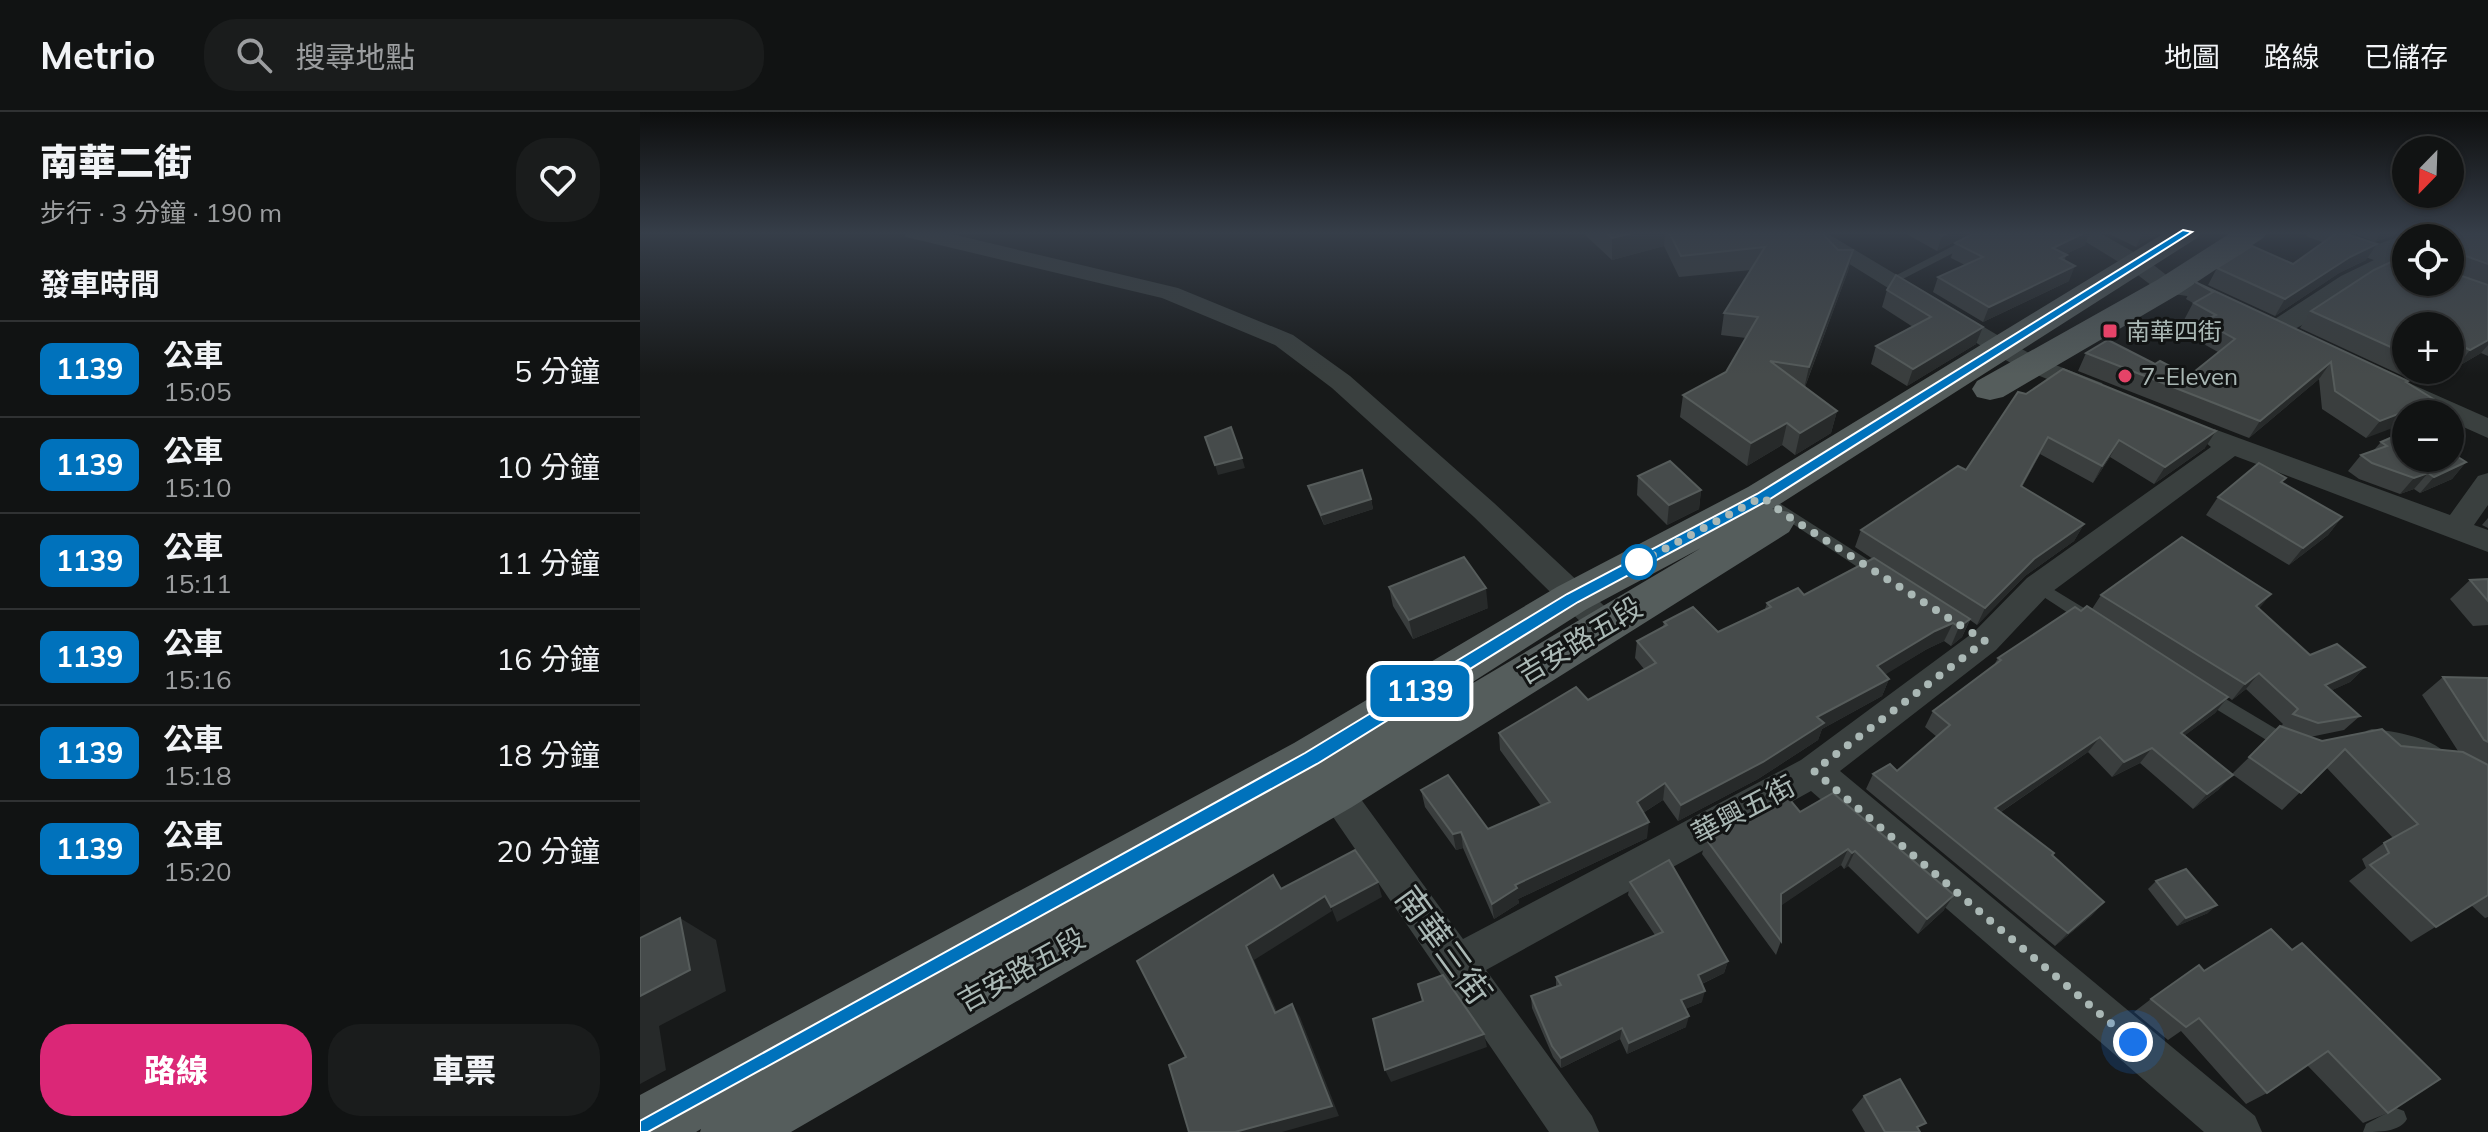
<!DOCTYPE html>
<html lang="zh-TW">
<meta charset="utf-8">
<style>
:root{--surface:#111313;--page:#1a1c1c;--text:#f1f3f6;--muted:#9c9ea0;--line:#303233;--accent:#db2777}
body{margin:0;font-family:Mulish,"Noto Sans TC",sans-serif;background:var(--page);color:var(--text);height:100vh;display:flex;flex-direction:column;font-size:30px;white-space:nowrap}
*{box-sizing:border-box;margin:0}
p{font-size:26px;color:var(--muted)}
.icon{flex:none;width:44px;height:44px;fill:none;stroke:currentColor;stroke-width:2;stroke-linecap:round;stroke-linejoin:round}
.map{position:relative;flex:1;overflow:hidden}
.side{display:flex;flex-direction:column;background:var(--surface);width:640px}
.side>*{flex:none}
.badge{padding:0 16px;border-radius:12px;font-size:28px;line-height:52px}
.needle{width:52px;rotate:203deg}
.controls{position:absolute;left:1752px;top:24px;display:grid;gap:16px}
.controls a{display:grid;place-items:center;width:72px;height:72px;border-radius:50%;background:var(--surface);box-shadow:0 2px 6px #0004,0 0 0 2px var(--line);font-size:40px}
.you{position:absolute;width:40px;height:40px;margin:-20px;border:6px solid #fff;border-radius:50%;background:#1a73e8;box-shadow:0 0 0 12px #1a73e833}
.map>.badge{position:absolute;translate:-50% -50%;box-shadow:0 0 0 4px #fff}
h2{padding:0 40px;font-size:30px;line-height:72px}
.round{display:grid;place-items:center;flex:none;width:84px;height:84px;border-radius:32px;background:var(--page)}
.head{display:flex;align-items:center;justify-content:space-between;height:136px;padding:0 40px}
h1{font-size:38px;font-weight:800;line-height:60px}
.cta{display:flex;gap:16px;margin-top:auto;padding:16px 40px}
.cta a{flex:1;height:92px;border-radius:32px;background:var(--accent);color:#fff;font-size:32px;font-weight:800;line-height:92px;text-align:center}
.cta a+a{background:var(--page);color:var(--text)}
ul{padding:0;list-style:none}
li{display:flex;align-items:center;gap:24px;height:96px;padding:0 40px;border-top:2px solid var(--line)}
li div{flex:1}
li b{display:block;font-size:30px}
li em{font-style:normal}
li .badge{min-width:88px;font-weight:700;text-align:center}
header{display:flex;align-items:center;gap:48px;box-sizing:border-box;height:112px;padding:0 40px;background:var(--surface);border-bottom:2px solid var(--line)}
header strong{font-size:38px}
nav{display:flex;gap:44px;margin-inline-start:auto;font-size:28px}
.search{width:560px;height:72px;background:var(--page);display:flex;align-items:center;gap:20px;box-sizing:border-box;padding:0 28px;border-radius:32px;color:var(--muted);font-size:30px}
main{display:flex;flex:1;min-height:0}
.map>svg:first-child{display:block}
</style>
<header>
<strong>Metrio</strong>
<div class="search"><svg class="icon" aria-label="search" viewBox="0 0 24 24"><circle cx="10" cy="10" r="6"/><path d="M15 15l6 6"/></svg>搜尋地點</div>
<nav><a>地圖</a><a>路線</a><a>已儲存</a></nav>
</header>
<main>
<section class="side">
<div class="head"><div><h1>南華二街</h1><p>步行 · 3 分鐘 · 190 m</p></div><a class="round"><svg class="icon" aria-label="heart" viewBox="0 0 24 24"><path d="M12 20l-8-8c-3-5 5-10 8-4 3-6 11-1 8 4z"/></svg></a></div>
<h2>發車時間</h2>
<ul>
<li><span class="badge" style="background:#0072bc;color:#fff">1139</span><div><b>公車</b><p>15:05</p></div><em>5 分鐘</em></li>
<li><span class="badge" style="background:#0072bc;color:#fff">1139</span><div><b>公車</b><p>15:10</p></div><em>10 分鐘</em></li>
<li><span class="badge" style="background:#0072bc;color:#fff">1139</span><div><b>公車</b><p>15:11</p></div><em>11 分鐘</em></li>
<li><span class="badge" style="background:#0072bc;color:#fff">1139</span><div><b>公車</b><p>15:16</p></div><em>16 分鐘</em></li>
<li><span class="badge" style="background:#0072bc;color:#fff">1139</span><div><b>公車</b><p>15:18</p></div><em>18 分鐘</em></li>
<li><span class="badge" style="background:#0072bc;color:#fff">1139</span><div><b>公車</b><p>15:20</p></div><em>20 分鐘</em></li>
</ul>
<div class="cta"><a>路線</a><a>車票</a></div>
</section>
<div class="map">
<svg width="1848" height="1020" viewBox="0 0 1848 1020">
<rect width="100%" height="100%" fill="#171919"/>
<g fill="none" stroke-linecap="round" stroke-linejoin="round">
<g fill="#3a403f" fill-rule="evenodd">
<path d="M1340 120H1354L1257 170 1247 168Z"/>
<path d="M1122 380 1244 458 1247 462 1244 466H1234L1117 388 1115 385 1117 382Z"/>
<path d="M1398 468 1457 504 1459 508 1457 512H1445L1393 478 1390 474Z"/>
<path d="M1564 574 1653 627 1656 632 1653 637 1647 639 1641 637 1558 586 1556 581 1558 576Z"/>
<path d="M1732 617C1753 619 1798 626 1809 646L1806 651 1800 654 1768 638 1726 629 1723 624 1726 619Z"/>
<path d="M1756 996 1764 999 1767 1007C1760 1020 1739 1020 1723 1020L1726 1012Z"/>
</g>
<g fill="#3a403f" fill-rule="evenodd">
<path d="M263 120H303L538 176 653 223 710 264 854 391 974 503 979 512 974 521 963 524 952 521 834 405 692 276 635 233 522 186 266 125Z"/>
<path d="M1158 120H1185L1369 230 1400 247 1462 271 1466 277 1462 283 1453 285 1382 257 1351 240Z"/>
<path d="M1430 120H1458L1506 147 1534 169 1560 172 1596 190 1600 195 1596 200H1580L1547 184 1520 180 1490 157Z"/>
<path d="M1665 120H1699L1736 133 1766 122 1775 126H1766V136L1754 141 1758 146C1747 161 1732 164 1717 173 1692 189 1657 229 1624 221L1621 216 1701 164 1734 148 1668 125Z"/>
<path d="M1753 264 1848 306V326L1810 309V302H1795L1744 278 1740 272 1744 266Z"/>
<path d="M1574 317 1810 403 1838 364 1848 361V393L1834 413 1848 418V440L1595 344 1409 482 1356 538 1200 659 1615 1004 1622 1020H1564L1171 679 846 858 952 1004 959 1020H909L665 664 670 653 683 648 696 653 823 827 1161 648 1334 520 1387 466 1571 335 1560 326 1564 320Z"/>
</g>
<g fill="#555d5c" fill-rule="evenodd">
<path d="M1526 120H1562L1557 126 1132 397 1149 400 1155 410 1149 420 712 695 151 1020H60L61 1017 56 1020H0V983L654 631 917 475 1108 375ZM1061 436 806 587 947 497Z"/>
<path d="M1592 120H1628L1623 126 1539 182 1363 285 1350 288 1337 285 1332 277 1337 269 1517 168Z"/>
</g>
</g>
<g fill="#3a3e3e" fill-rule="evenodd">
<path d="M942 120H1181L1198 138H1213L1208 159 1165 275 1197 299 1191 321 1155 343 1142 333 1107 354 1040 305 1043 283 1086 260 1106 226 1081 223 1084 201 1111 158 1039 165 1024 134 972 148Z"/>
<path d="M1263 120H1333L1297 139Z"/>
<path d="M1465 120H1520L1496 135Z"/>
<path d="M1710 120H1762L1735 130Z"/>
<path d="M1771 120H1848V244L1841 241 1817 255 1810 251V214H1766V258H1792L1776 270 1660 216 1671 199 1810 126H1771L1774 121Z"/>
<path d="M1315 131 1445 133 1426 142 1425 148 1429 169 1343 210 1293 180 1298 165 1325 153 1311 146Z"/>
<path d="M1726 148 1699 161 1635 204 1568 173 1577 156Z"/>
<path d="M1555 170 1766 270 1795 288 1784 302H1766L1726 326 1682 297 1679 267 1609 326 1438 259 1446 241 1515 252 1549 264 1578 240 1553 226 1559 216 1544 208 1553 191 1546 187Z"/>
<path d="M1247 178 1336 232 1267 274 1231 252 1236 234 1273 215 1242 195Z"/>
<path d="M1378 280 1565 336 1514 372 1470 345 1453 371 1400 342 1382 375 1444 412 1434 429 1385 464 1337 513 1330 508 1322 525 1311 534 1304 529 1287 537 1245 562 1249 567 1242 584 1182 617 1178 628 1118 667 1038 709 1023 688 1003 701 1007 726 878 787 879 791 854 807 823 736 816 738 785 695 781 678 848 717 901 694 860 638 859 621 948 588 1004 557 995 546 997 529 1023 515 1024 510 1078 520 1125 497 1127 491 1164 483 1233 447 1215 435 1221 418 1326 358Z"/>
<path d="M1741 330 1826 350 1812 367 1780 381 1774 377 1760 382 1719 367 1708 359 1721 343 1734 338Z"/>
<path d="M998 364 1061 378 1059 397 1027 413 997 383Z"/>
<path d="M1642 371 1702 405 1688 423 1649 453 1566 403 1578 385Z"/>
<path d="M668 374 731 387 733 397 684 413 671 384Z"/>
<path d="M1848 406V416L1842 413Z"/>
<path d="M1848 467V513L1833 514 1810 487 1830 468Z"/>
<path d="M749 475 848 496 773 527 753 494Z"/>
<path d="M1461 483 1619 497 1670 543 1725 555 1710 570 1692 578 1720 604 1704 618 1670 625 1682 629 1818 639 1782 583 1803 565 1848 566V805L1845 806 1831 793 1771 830 1709 769 1726 756 1722 747 1744 731 1753 726 1686 655 1642 698 1592 662 1578 678 1553 697 1500 651 1472 665 1448 640 1361 700 1412 743 1464 790 1451 804 1415 834 1226 677 1233 662 1257 659 1297 625 1285 615 1293 599 1354 553 1358 546 1441 499 1452 497ZM1606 577 1643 612 1592 662 1545 623 1575 601 1588 585 1592 588Z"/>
<path d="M1160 700 1304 798 1278 822 1208 754 1204 757 1201 753 1141 793V829L1136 843 1062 742 1066 727Z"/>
<path d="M1516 769 1568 801 1537 814 1508 777Z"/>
<path d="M990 770 1088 849 1084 861 1062 872V890L1045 897 1046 915 987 942 980 927 921 956 913 945 892 896 891 884 916 875V865L1015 823 988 783Z"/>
<path d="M1631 817 1748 1001 1723 1011 1667 953 1627 981 1606 992 1541 919 1528 928 1494 900 1511 887 1564 859Z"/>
<path d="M1224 984 1278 1018 1280 1020H1225L1212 998Z"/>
</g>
<g fill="#272a2a">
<path d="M996 120H1025L1024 134 972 148V126Z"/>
<path d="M1309 120H1333L1297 139 1302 124Z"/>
<path d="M1446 120H1450L1445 133 1407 151 1413 136Z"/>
<path d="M1503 120H1520L1496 135Z"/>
<path d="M1741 120H1762L1735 130Z"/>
<path d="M1737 132 1726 148 1699 161 1635 204 1645 187 1710 145Z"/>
<path d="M1213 138 1208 159 1164 277 1169 255Z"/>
<path d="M1819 151 1810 163V153Z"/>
<path d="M1435 154 1429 169 1343 210 1349 195Z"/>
<path d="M1343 215 1336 232 1267 274 1273 257Z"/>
<path d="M1848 228V233L1841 241 1817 255 1830 238Z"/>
<path d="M1691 250 1679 267 1609 326 1620 309Z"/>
<path d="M1786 258H1792L1776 270Z"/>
<path d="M1795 288 1784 302H1766V311L1726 326 1740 309Z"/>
<path d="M1197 299 1191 321 1155 343 1160 321Z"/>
<path d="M1147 311 1142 333 1107 354 1111 331Z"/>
<path d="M1576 319 1565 336 1514 372 1525 355Z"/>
<path d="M1408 325 1400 342 1373 392 1381 374Z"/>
<path d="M1479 328 1470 345 1453 371 1462 354Z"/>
<path d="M602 346 605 356 578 363 575 353Z"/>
<path d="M1826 350 1812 367 1780 381 1794 365Z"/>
<path d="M1788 361 1774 377 1760 382 1774 366Z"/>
<path d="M1061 378 1059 397 1027 413 1029 393Z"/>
<path d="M731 387 733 397 684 413 681 403Z"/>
<path d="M1702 405 1688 423 1649 453 1663 436Z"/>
<path d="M1444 412 1434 429 1385 464 1337 513 1345 496 1394 447Z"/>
<path d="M846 476 848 496 773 527 769 508Z"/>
<path d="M1631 482 1618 498 1616 494Z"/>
<path d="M1330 507 1322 525 1311 534 1319 515Z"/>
<path d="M1313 511 1304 529 1287 537 1230 572 1237 554 1295 519Z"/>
<path d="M1725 555 1710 570 1671 588 1685 573Z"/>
<path d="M1619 561 1606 577 1592 588 1605 572Z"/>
<path d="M1249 567 1242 584 1182 617 1178 628 1118 667 1038 709 1041 693 1177 605Z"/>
<path d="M1588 585 1575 601 1528 636 1541 621Z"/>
<path d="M1460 625 1448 640 1346 710 1355 696Z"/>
<path d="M1512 636 1500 651 1472 665 1484 650Z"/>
<path d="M1593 663 1578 678 1553 697 1567 682Z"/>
<path d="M1025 671 1023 688 995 706 997 690Z"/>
<path d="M1009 710 1007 726 878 787 879 791 854 807 852 792 875 773Z"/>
<path d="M821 720 823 736 816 738 813 722Z"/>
<path d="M1208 737 1201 753 1136 797 1141 782Z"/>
<path d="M1215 739 1208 754 1204 757 1212 741Z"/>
<path d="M738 770 742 785 697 810 691 795Z"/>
<path d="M1314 783 1304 798 1278 822 1287 807Z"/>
<path d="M685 784 692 799 614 848 643 913 635 901 606 834Z"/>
<path d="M1464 790 1451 804 1415 834 1428 821Z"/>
<path d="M1577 793 1568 801 1537 814 1546 806Z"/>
<path d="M40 806 76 828 86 879 19 914 26 958 0 972V884Z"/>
<path d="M1088 849 1084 861 1055 875 1058 863Z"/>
<path d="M1065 879 1062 890 1038 900 1041 888Z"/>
<path d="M652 892 660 905 699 1004 642 1020H595Z"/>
<path d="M1049 904 1046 915 987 942 989 931Z"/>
<path d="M982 916 980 927 921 956V946Z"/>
<path d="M844 922 847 935 751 970 745 958Z"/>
</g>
<g fill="#464b4b" stroke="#565c5b" stroke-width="2">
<path d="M966 120H996L972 126Z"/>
<path d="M1029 120H1181L1198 138H1213L1169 255 1130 249 1197 299 1160 321 1147 311 1111 331 1043 283 1086 260 1118 205 1084 201 1125 135 1041 144Z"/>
<path d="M1296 120H1309L1302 124Z"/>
<path d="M1336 120H1446L1413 136 1427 143 1420 146 1435 154 1349 195 1298 165 1343 145 1315 131Z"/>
<path d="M1698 120H1701L1737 132 1710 145 1645 187 1577 156 1612 134 1653 152Z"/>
<path d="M1780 120H1848V152L1823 143 1819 151 1810 153V126H1777L1775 124Z"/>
<path d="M1766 143V170H1810V156L1813 161 1848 173V228L1830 238 1818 232 1810 238V214H1766V242L1671 199 1734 158Z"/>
<path d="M1256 163 1343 215 1273 257 1236 234 1291 205 1247 178Z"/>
<path d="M1555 170 1768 269 1766 270 1795 288 1740 309 1695 279 1691 250 1620 309 1446 241 1468 228 1515 252 1520 249 1549 264 1595 227 1563 209 1576 203 1554 191 1573 180Z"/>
<path d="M1423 257 1576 319 1525 355 1479 328 1462 354 1408 325 1381 374 1444 412 1394 447 1345 496 1221 418 1318 354 1326 358 1378 280 1386 282Z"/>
<path d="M591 315 602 346 575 353 565 325Z"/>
<path d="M1766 319V346H1810V340L1826 350 1794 365 1788 361 1774 366 1732 351 1721 343 1747 334 1741 330Z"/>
<path d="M1030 349 1061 378 1029 393 998 364Z"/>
<path d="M1619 351 1646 366 1641 370 1702 405 1663 436 1578 385Z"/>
<path d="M722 358 731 387 681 403 668 374Z"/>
<path d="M1542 425 1631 482 1616 494 1670 543 1697 532 1725 555 1685 573 1720 604 1678 611 1653 602 1658 597 1619 561 1605 572 1461 483Z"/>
<path d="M824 445 846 476 769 508 749 475Z"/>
<path d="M1234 446 1330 507 1319 515 1313 511 1295 519 1237 554 1249 567 1177 605 1184 611 1123 650 1041 693 1025 671 997 690 1009 710 875 773 877 776 852 792 821 720 813 722 781 678 808 663 848 717 910 690 859 621 936 575 948 588 1016 551 997 529 1027 513 1024 510 1053 495 1078 520 1131 495 1127 491 1158 476 1164 483Z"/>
<path d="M1848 467V489L1830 468Z"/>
<path d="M1447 494 1588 585 1541 621 1593 663 1567 682 1512 636 1484 650 1460 625 1355 696 1414 741 1412 743 1464 790 1428 821 1233 662 1250 652 1257 659 1310 613 1293 599 1361 548 1358 546 1435 495 1441 499Z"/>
<path d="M1803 565 1848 566V630L1844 628Z"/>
<path d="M1640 614 1682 629 1742 617 1761 634 1823 640 1848 653V783L1796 815 1730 753 1749 741 1744 731 1778 712 1705 637 1661 681 1609 645Z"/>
<path d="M1193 681 1314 783 1287 807 1215 739 1212 741 1208 737 1141 782V829L1066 727 1146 683 1160 700Z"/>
<path d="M715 738 738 770 691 795 685 784 606 834 635 901 652 892 692 994 595 1020H549L529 953 546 945 497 849 633 763 641 777Z"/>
<path d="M1029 748 1088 849 1058 863 1065 879 1041 888 1049 904 989 931 982 916 921 946 912 934 891 884 921 873 916 865 1023 820 990 770Z"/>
<path d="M1546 757 1577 793 1546 806 1516 769Z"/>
<path d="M40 806 50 858 0 884V826Z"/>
<path d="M1631 817 1652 838 1662 831 1800 967 1748 1001 1688 939 1627 981 1559 906 1546 915 1511 887 1559 853 1564 859Z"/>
<path d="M803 863 844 922 745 958 733 907 783 889 778 872Z"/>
<path d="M1260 967 1286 1011 1277 1015 1280 1020H1245L1224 984Z"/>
</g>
<linearGradient id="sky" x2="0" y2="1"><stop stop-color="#0d0e0e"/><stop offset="0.46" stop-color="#363e49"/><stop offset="1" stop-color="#363e49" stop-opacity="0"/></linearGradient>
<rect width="1848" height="263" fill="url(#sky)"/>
<path fill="#0072bc" stroke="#fff" stroke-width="2" d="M1543 118 1552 120 1127 389 938 490 677 652 8 1020H0V1009L665 641 927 482 1117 382Z"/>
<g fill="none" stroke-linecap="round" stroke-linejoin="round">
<path stroke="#aab8b5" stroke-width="8" stroke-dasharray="0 14.4" d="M999 450 987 457 1122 385 1146 403 1345 529 1174 659 1493 930"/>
</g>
<g fill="#e64368" stroke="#121414" stroke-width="3">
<rect x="1462" y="211" width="16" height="16" rx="4"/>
<circle cx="1485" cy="264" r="8"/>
</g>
<circle fill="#fff" stroke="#0072bc" stroke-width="4" cx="999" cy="450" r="16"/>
<g text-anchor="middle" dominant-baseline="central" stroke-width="6" stroke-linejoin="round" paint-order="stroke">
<g font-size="24" fill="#aab8b5" stroke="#121414" text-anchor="start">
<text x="1486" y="219">南華四街</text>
<text x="1501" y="264">7-Eleven</text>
</g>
<g font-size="28" fill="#aab8b5" stroke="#121414">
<text transform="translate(939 528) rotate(-31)">吉安路五段</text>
<text transform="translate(1103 697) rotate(-28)">華興五街</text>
<text transform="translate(381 857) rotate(-29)">吉安路五段</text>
</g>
<g font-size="34" fill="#aab8b5" stroke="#121414">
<text transform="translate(804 833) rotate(54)">南華三街</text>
</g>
</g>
</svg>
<div class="controls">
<a><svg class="needle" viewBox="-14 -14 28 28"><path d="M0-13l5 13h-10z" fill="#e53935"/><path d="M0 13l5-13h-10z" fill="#9c9ea0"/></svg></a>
<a><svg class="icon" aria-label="locate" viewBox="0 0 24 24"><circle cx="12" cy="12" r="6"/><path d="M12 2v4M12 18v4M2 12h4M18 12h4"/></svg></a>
<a>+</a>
<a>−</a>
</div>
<div class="you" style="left:1493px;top:930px"></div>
<b class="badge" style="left:780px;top:579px;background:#0072bc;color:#fff">1139</b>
</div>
</main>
